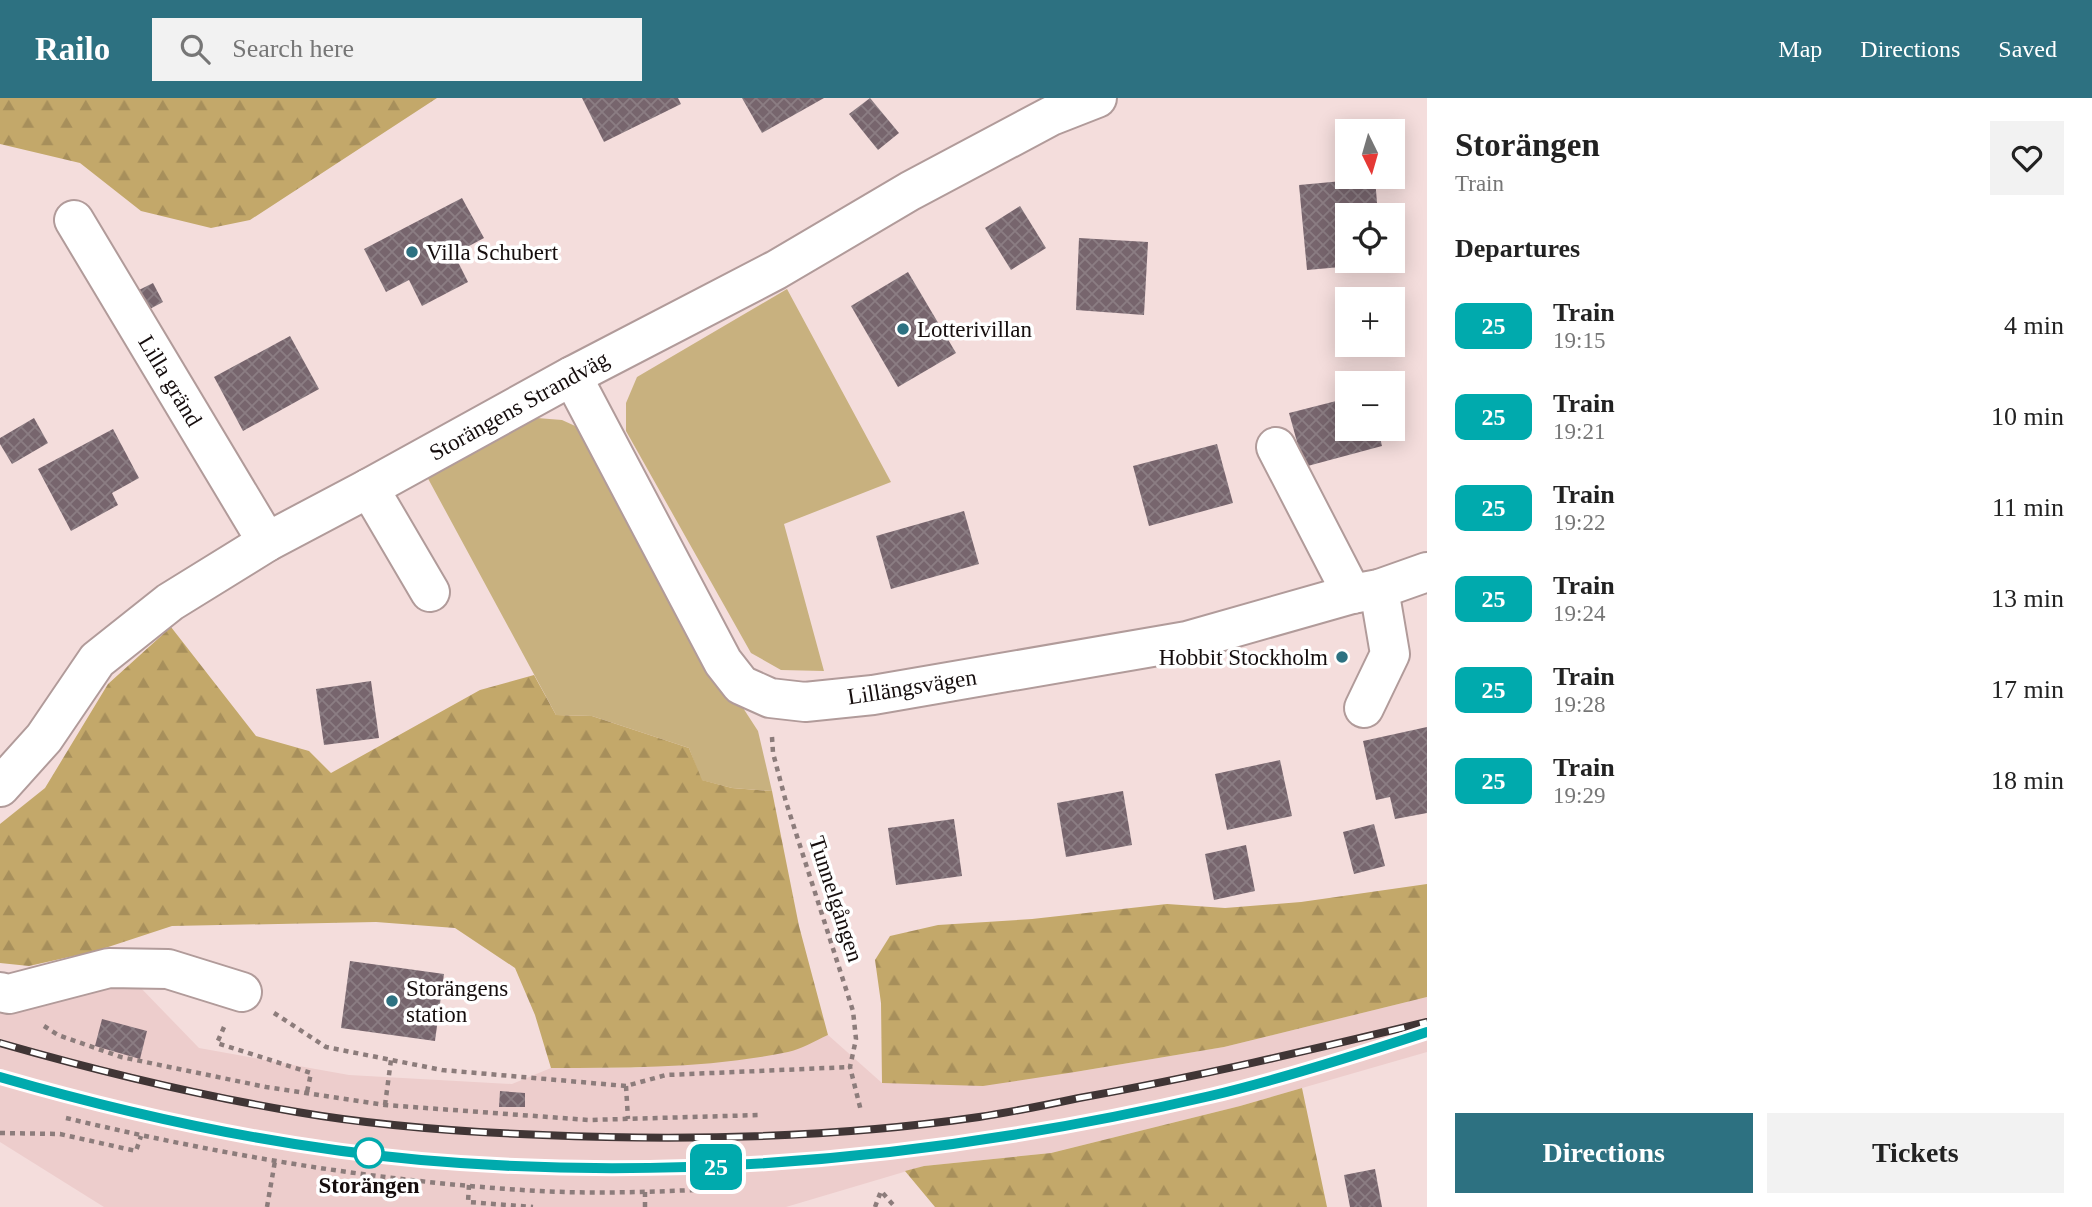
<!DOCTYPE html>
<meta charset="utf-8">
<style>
:root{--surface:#fff;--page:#f2f2f2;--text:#222;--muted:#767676;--accent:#2d7181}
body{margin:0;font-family:Georgia,serif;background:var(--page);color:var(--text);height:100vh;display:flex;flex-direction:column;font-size:26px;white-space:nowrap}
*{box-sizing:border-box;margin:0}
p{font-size:23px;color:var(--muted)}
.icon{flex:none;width:38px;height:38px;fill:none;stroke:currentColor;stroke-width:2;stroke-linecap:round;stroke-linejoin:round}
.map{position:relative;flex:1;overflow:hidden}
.panel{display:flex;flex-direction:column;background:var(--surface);width:665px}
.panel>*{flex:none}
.badge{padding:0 14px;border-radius:10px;font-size:24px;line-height:46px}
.needle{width:46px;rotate:175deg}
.buttons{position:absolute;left:1335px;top:21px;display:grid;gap:14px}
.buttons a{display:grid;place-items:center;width:70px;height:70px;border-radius:0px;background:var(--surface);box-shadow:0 4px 18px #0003;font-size:35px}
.map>.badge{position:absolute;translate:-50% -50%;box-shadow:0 0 0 4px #fff}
h2{padding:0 28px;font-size:26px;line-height:63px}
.round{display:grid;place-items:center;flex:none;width:74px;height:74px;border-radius:0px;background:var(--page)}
.head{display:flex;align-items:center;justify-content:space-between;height:119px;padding:0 28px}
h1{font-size:33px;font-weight:600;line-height:52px}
.cta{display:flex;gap:14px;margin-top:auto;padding:14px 28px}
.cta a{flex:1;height:80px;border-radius:0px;background:var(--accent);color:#fff;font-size:28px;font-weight:600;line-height:80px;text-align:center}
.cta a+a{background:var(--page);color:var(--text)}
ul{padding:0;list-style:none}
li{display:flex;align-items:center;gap:21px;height:91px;padding:0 28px}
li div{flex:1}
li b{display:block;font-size:26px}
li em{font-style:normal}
li .badge{min-width:77px;font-weight:700;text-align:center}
header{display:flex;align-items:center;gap:42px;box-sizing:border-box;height:98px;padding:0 35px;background:var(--accent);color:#fff}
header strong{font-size:33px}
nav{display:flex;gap:38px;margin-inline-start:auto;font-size:24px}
.search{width:490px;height:63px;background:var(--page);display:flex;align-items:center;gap:18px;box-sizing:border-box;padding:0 24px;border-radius:0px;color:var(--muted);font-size:26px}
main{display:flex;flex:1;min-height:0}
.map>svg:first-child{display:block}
</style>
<header>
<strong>Railo</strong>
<div class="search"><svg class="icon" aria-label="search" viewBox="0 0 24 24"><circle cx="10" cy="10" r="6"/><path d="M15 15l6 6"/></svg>Search here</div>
<nav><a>Map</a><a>Directions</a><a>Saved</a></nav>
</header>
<main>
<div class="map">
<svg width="1427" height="1109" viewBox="0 0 1427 1109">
<defs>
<pattern id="forest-firs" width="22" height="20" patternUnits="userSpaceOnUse" patternTransform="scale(1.75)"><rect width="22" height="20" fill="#c3a86a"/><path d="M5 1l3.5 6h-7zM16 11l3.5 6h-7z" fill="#a78f5b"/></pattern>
<pattern id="building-cross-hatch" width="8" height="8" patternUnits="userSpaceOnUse" patternTransform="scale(1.75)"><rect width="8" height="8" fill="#77656d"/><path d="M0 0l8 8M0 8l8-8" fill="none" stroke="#8b7d83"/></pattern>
</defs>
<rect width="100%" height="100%" fill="#f4dddc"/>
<path fill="#edcdcc" d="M137 886 199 950 349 977 512 986 551 970H635L791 953 828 937 882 985 1075 974 1224 949 1427 899V954L1240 1008 1051 1055 924 1068 786 1109H104L0 1044V913L85 887Z"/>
<g fill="#c8b17f">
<path d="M787 191 891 384 784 426 824 573 781 572 751 555 626 333V305L637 279Z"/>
<path d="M537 320 562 322 584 332 734 596 758 633 772 693 732 690 701 682 689 650 592 618 556 617 425 375 513 328Z"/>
</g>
<g fill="url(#forest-firs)">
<path d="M0 0H437L250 122 211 130 141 113 80 65 0 46Z"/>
<path d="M171 529 256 638 309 653 331 675 480 592 534 577 556 617 592 618 689 650 702 682 732 690 772 693 799 828 828 937C815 943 801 951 788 954 711 970 629 970 551 970L535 917 515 870 455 830 376 824 172 828 96 853 29 868 0 865V726L45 690 108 586Z"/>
<path d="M1427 786V899L1224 949 1075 974 983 988 882 985 881 905 875 862 890 838 938 827 1032 821 1167 806 1225 810 1301 804Z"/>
<path d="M1302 990 1327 1109H935L905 1073 924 1068 1051 1055 1240 1008Z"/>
</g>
<g fill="url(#building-cross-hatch)">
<path d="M582 0H678L681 6 604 44Z"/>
<path d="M742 0H824L762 35Z"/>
<path d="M870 0 899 35 878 52 849 16Z"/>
<path d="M1375 80 1378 117H1348V163H1386V165L1307 172 1299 87Z"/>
<path d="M462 100 484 140 454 156 468 184 422 208 409 182 386 194 364 151Z"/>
<path d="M1020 108 1046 150 1011 172 985 130Z"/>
<path d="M1399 114 1404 163 1393 164V117H1382V115Z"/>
<path d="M1079 140 1148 144 1144 217 1076 212Z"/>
<path d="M908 174 956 255 898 289 851 208Z"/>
<path d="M153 185 163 204 148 212 137 193Z"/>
<path d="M290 238 319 291 243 333 214 279Z"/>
<path d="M1348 300V331H1378L1382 348 1304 369 1289 315Z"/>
<path d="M34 320 48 345 12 366 0 346V340Z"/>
<path d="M113 331 139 380 112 395 118 407 71 433 38 371Z"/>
<path d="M1217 346 1233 405 1149 428 1133 368Z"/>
<path d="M964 413 979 466 891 491 876 438Z"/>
<path d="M371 583 379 640 324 647 316 591Z"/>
<path d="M1427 629V715L1395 721 1390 699 1376 702 1363 643Z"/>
<path d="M1280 662 1292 718 1227 732 1215 676Z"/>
<path d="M1123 693 1132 747 1066 759 1057 705Z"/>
<path d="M954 721 962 778 896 787 888 730Z"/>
<path d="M1374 726 1385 768 1354 776 1343 734Z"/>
<path d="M1246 747 1255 793 1214 802 1205 756Z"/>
<path d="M350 863 444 876 435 943 341 930Z"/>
<path d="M102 921 147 933 140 961 95 948Z"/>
<path d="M500 993 525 995V1009H499Z"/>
<path d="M1375 1071 1382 1109H1350L1344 1077Z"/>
<path d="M361 1079 386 1082 384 1098 359 1094Z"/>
</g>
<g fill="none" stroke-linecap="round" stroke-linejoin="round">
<defs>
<g id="minor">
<path d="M74 122 267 444"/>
<path d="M572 278 723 564 741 587 770 600 805 604 873 597 1187 543 1352 496 1379 491 1427 474"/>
<path d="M1276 349 1352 496"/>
<path d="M369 390 430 494"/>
<path d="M1364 610 1390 556 1379 491"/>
<path d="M0 689 44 640 97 562 170 504 267 444 369 390 572 278 776 172 910 93 1051 18 1097 0"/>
<path d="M0 894 9 896 109 870 168 871 242 894"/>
</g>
</defs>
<use href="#minor" stroke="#b19b9a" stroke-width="42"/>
<g stroke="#8c7c7b" stroke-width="4.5" stroke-dasharray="5 5" stroke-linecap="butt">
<path d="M772 639 773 655 786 704 853 913 856 941 850 969 861 1013"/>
<path d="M274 915 326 949 442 972 626 988 666 977 850 969"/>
<path d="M44 928 58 937 121 959 266 989 385 1007 589 1022 760 1017"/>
<path d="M224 929 217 945 311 975 307 994"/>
<path d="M626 988 628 1021"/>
<path d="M385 1007 391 962"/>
<path d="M66 1020C221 1057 379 1084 539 1093 597 1096 656 1094 714 1091"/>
<path d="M0 1035 60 1036 136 1053 141 1038"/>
<path d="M469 1087 468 1104 533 1109"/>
<path d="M645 1094V1109"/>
<path d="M267 1109 275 1063"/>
<path d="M875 1109 881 1093 895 1109"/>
</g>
<use href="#minor" stroke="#fff" stroke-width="38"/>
<defs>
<g id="rail">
<path d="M0 945C98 973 197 997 297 1014 378 1028 461 1034 543 1037 688 1043 835 1040 979 1019 1012 1014 1046 1007 1079 1000 1196 979 1311 952 1427 924"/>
<path d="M0 979C138 1020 279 1049 421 1062 685 1086 953 1058 1210 998 1281 981 1357 957 1427 934"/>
</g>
</defs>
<use href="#rail" stroke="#403535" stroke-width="8"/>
<use href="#rail" stroke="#fff" stroke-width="5" stroke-dasharray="16" stroke-linecap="butt"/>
</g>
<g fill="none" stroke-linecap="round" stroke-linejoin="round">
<defs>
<path id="line" d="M0 979C138 1019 278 1049 421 1062 686 1085 952 1058 1210 998 1282 981 1357 957 1427 934"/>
</defs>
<use href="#line" stroke="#fff" stroke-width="16"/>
<use href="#line" stroke="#00aaad" stroke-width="10"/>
</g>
<g fill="#2d7181" stroke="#fff" stroke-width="2.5">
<circle cx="412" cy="154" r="7"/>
<circle cx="903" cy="231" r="7"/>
<circle cx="1342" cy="559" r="7"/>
<circle cx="392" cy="903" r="7"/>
</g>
<circle fill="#fff" stroke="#00aaad" stroke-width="3.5" cx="369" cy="1055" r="14"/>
<g text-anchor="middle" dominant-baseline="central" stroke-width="7" stroke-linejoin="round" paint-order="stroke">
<g font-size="23" fill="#150d0d" stroke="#fff" text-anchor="start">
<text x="426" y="154">Villa Schubert</text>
<text x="917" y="231">Lotterivillan</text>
<text x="1328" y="559" text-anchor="end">Hobbit Stockholm</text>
<text x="406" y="890">Storängens<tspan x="406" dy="26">station</tspan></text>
</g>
<g font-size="23" fill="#150d0d" stroke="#fff">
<text transform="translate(170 283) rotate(59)">Lilla gränd</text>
<text transform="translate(519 308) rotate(-29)">Storängens Strandväg</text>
<text transform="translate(912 589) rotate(-9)">Lillängsvägen</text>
<text transform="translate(836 801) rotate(72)">Tunnelgången</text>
</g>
<g font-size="23" font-weight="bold" fill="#150d0d" stroke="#fff">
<text x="369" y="1087">Storängen</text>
</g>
</g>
</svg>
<div class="buttons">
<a><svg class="needle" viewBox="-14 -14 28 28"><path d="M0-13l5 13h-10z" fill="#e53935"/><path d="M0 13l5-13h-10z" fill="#767676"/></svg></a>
<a><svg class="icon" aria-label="locate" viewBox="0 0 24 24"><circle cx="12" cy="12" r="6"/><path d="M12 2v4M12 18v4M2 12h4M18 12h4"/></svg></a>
<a>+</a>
<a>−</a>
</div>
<b class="badge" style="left:716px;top:1069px;background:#00aaad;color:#fff">25</b>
</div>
<section class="panel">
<div class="head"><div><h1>Storängen</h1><p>Train</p></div><a class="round"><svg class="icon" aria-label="heart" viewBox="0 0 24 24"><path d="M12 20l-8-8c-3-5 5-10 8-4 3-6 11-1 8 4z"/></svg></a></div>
<h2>Departures</h2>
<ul>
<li><span class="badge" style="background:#00aaad;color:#fff">25</span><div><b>Train</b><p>19:15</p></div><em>4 min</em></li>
<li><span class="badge" style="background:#00aaad;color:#fff">25</span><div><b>Train</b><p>19:21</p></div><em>10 min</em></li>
<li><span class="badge" style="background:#00aaad;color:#fff">25</span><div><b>Train</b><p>19:22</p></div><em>11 min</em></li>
<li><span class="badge" style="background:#00aaad;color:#fff">25</span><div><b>Train</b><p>19:24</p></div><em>13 min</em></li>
<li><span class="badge" style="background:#00aaad;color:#fff">25</span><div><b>Train</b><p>19:28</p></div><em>17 min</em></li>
<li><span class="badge" style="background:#00aaad;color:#fff">25</span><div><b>Train</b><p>19:29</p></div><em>18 min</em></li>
</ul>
<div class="cta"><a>Directions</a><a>Tickets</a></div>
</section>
</main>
